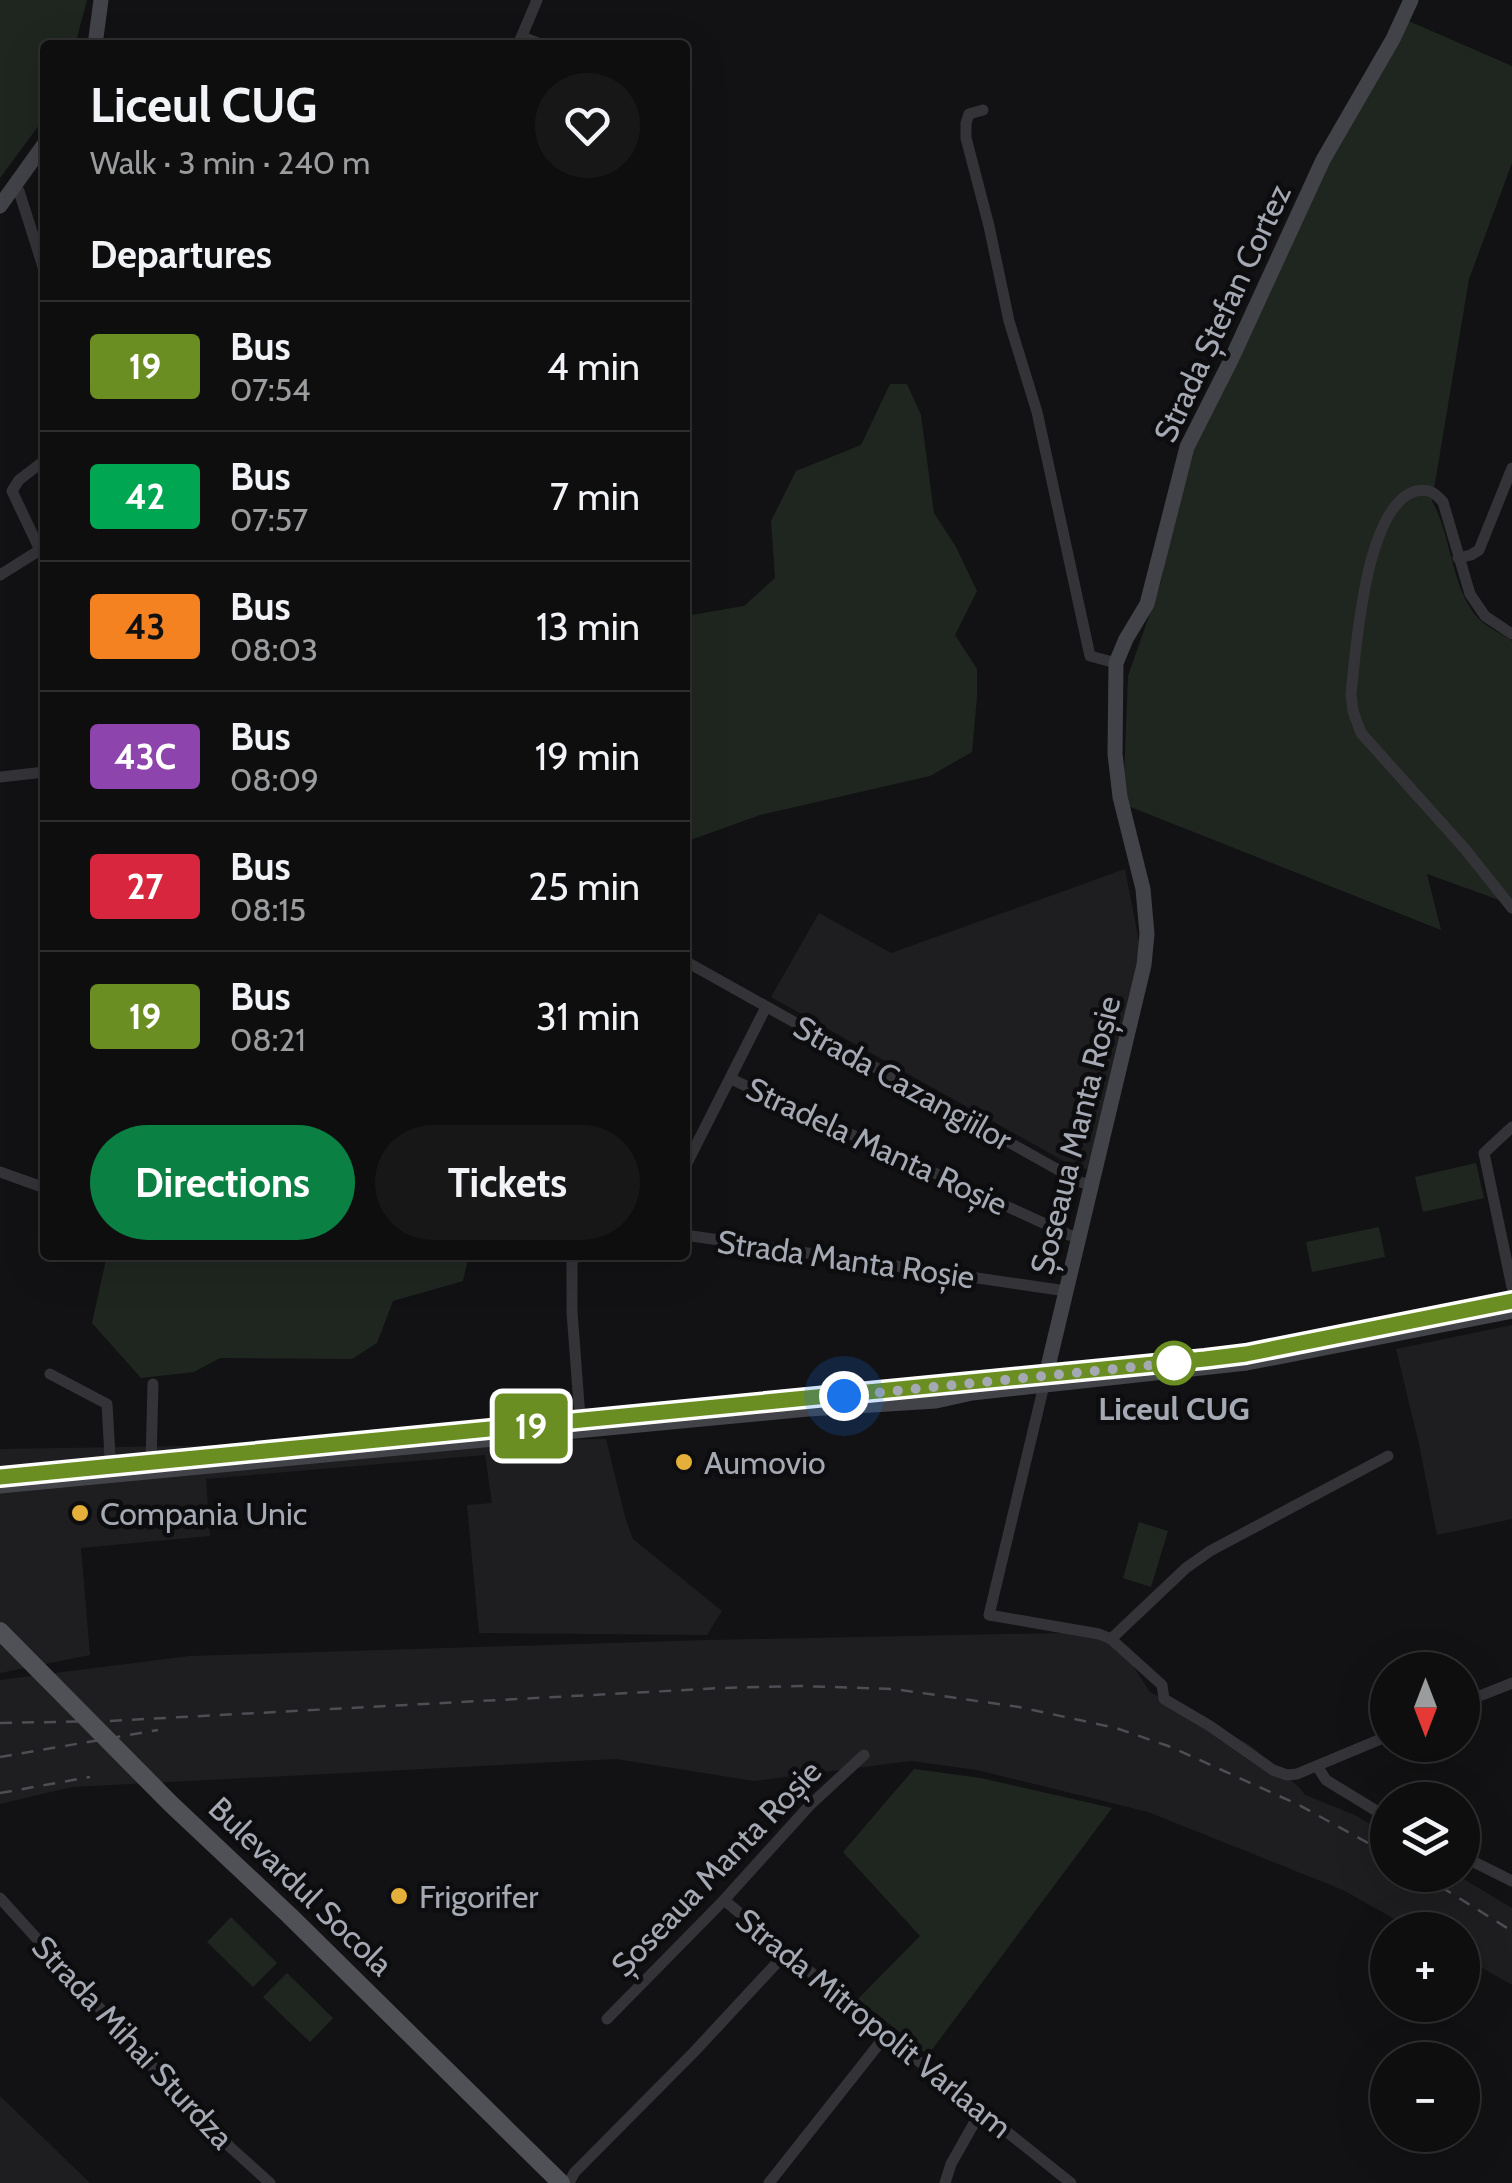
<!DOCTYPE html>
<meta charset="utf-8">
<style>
:root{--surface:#0e0e0f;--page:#171718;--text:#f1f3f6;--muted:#9b9c9e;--line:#2e2e2f;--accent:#0b8043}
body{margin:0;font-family:Cabin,sans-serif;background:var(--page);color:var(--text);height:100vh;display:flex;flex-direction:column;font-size:38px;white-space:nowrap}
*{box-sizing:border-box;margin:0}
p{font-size:32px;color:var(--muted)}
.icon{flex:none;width:55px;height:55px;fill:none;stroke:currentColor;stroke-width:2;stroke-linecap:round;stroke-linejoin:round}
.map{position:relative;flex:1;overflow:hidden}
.panel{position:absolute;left:40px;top:40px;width:650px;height:1220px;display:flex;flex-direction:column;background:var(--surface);border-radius:10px;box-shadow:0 10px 40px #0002,0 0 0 2px var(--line)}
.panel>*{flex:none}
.badge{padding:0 20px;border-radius:8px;font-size:35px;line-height:65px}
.needle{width:65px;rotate:180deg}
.buttons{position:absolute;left:1370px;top:1652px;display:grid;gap:20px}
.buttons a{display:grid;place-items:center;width:110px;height:110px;border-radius:50%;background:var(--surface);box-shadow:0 10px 40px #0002,0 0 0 2px var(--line);font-size:50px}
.you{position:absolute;width:50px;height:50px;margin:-25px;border:8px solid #fff;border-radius:50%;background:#1a73e8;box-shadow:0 0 0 15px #1a73e833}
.map>.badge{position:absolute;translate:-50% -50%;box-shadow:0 0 0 5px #fff}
h2{padding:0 50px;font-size:38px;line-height:90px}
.round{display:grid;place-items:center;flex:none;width:105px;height:105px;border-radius:52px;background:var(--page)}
.summary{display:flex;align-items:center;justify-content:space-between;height:170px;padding:0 50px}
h1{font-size:48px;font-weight:700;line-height:75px}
.primary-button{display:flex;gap:20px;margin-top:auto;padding:20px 50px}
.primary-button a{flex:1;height:115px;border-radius:60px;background:var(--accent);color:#fff;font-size:40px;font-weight:700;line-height:115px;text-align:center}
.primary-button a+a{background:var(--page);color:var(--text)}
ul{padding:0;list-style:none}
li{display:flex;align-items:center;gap:30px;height:130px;padding:0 50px;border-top:2px solid var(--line)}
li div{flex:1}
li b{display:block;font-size:38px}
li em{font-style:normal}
li .badge{min-width:110px;font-weight:700;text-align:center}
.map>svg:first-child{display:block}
</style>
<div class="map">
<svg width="1512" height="2183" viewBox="0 0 1512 2183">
<rect width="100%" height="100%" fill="#121214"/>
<g fill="#1e1e21">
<path d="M1125 869 1139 941 1137 965 1088 1169 1076 1168 771 997 819 913 891 953Z"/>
<path d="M1512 1325V1519L1437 1535 1419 1444 1396 1349Z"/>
<path d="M606 1439 625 1517 633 1539 722 1611 707 1635 479 1633 467 1505 492 1503 485 1455 206 1479 210 1536 81 1548 90 1655 0 1673V1449Z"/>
<path d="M1111 1632 1150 1692 1250 1745 1300 1788 1305 1795 1355 1815 1387 1834 1388 1875H1457L1512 1908V1985L1463 1957 1462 1930H1414L1343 1890 1148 1812 977 1770 911 1761 754 1781 616 1759 72 1787 0 1804V1680L189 1656 707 1640Z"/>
<path d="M0 2096 90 2183H0Z"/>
</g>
<g fill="#1f2620">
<path d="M0 0H87L75 45H45V117L0 178Z"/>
<path d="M1404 19 1512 66V163L1469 279 1432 501C1452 536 1451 590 1479 619 1487 627 1502 634 1512 641V911L1502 901 1427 874 1441 930 1123 804 1128 676 1161 582 1187 446 1355 111Z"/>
<path d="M890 384H907L921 415 934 513 956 547 977 591 955 635 977 669V697L972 752 930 776 760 815 685 842V616L744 606 775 578 771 521 796 471 861 445Z"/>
<path d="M1476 1163 1484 1198 1423 1212 1415 1177Z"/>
<path d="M1379 1227 1385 1257 1312 1272 1306 1242Z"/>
<path d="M107 1255H469L463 1281 393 1301 377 1343 352 1359 220 1358 194 1372 141 1378 92 1323Z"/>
<path d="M1139 1522 1168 1531 1151 1587 1123 1578Z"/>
<path d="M914 1769 981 1778 1112 1808 928 2055 858 1999 920 1936 843 1852Z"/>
<path d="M231 1917 277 1963 253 1987 207 1942Z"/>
<path d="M287 1973 333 2018 310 2042 263 1997Z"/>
</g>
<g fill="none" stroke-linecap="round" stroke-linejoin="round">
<g stroke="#343438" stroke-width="11">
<path d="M522 37 543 45"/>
<path d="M518 45 537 0"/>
<path d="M983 110 969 114 966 123V138L989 226 1009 321 1037 412 1090 656 1116 663"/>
<path d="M14 187 19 191 45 273"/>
<path d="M40 550 12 491 19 480 45 460"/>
<path d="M1458 558 1471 555 1479 550 1512 468"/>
<path d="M0 575 43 548"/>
<path d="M1512 634 1485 616 1470 594 1443 502C1435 493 1429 488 1416 491 1365 505 1356 649 1351 694L1353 711 1361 733 1465 849 1512 908"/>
<path d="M0 777 45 772"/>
<path d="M685 961 1080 1182 1091 1185"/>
<path d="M731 1079 1069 1235 1078 1236"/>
<path d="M1512 1127 1484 1153 1512 1287"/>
<path d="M685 1167 766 1007"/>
<path d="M0 1172 45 1188"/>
<path d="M685 1235 1066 1291"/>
<path d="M50 1374 107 1404 111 1475"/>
<path d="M1045 1381 989 1615 1099 1634 1111 1639 1162 1685 1164 1699 1210 1726 1273 1770 1287 1775 1297 1774 1388 1736"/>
<path d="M581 1431 572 1312V1258L587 1255"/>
<path d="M151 1462 153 1384"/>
<path d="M1111 1639 1186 1568 1210 1551 1388 1456"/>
<path d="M1462 1703 1512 1683"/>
<path d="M1317 1766 1326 1780 1388 1818"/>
<path d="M1462 1856 1512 1881"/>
<path d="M0 1898 181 2098 230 2147 270 2183"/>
<path d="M724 1900 886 2035 1071 2183"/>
<path d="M607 2019 724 1900 810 1805 864 1755"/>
<path d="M569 2183 574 2173 694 2052 786 1953"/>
<path d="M769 2183 886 2035"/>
<path d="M945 2183 951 2164 981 2111"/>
</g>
<g stroke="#424348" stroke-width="15">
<path d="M95 45 101 0"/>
<path d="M0 206 45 143"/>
<path d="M1046 1375 1144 965 1147 934 1143 889 1120 797 1115 754 1116 663 1126 639 1147 604 1187 447 1231 360 1323 160 1393 39 1411 0"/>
<path d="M809 1399 980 1382"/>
<path d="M0 1486 808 1409 936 1401 972 1393 1247 1363 1512 1311"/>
</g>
<path stroke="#505157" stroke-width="18" d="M290 1916 561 2183"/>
<g stroke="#4d4e53" stroke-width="2.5" stroke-dasharray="12 10" stroke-linecap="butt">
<path d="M0 1723 108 1721 722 1688 801 1686 894 1689 1019 1707 1116 1728 1171 1747 1299 1805 1388 1854"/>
<path d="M0 1757 158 1730"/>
<path d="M0 1793 90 1777"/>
<path d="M1422 1875 1512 1931"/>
</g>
<path stroke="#505157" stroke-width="18" d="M0 1631 171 1804 290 1916"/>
</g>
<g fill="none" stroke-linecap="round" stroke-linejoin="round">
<defs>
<path id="line" d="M0 1477 1205 1359 1246 1354 1512 1301"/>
</defs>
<use href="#line" stroke="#fff" stroke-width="22"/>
<use href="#line" stroke="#6b8e23" stroke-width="15"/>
<path stroke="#a5a9b3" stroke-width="10" stroke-dasharray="0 18" d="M844 1396 1174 1363"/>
</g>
<circle fill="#fff" stroke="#6b8e23" stroke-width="5" cx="1174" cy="1363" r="20"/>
<g fill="#e4b03a" stroke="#0d0d0f" stroke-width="4">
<circle cx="684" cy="1462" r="10"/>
<circle cx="80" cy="1513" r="10"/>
<circle cx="399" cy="1896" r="10"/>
</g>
<g text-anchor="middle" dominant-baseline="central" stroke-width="9" stroke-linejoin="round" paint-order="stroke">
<g font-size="32" fill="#a5a9b3" stroke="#0d0d0f">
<text transform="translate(1222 313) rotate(-65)">Strada Ștefan Cortez</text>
<text transform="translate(903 1083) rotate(29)">Strada Cazangiilor</text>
<text transform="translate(1075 1135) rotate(-76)">Șoseaua Manta Roșie</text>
<text transform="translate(877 1146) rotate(25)">Stradela Manta Roșie</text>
<text transform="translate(846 1259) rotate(8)">Strada Manta Roșie</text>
<text transform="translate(716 1868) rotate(-46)">Șoseaua Manta Roșie</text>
<text transform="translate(301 1886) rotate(44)">Bulevardul Socola</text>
<text transform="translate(874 2023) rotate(39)">Strada Mitropolit Varlaam</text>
<text transform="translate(133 2042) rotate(47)">Strada Mihai Sturdza</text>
</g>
<g font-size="32" font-weight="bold" fill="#a5a9b3" stroke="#0d0d0f">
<text x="1174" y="1408">Liceul CUG</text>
</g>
<g font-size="32" fill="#a5a9b3" stroke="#0d0d0f" text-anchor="start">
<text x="704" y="1462">Aumovio</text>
<text x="100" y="1513">Compania Unic</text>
<text x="419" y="1896">Frigorifer</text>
</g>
</g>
</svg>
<div class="buttons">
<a><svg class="needle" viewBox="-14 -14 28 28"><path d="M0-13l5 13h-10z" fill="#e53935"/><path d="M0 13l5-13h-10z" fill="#9b9c9e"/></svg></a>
<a><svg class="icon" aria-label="layers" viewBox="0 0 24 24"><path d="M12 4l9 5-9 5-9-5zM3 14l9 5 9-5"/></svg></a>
<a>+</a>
<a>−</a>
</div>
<div class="you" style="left:844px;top:1396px"></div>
<b class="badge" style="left:531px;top:1426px;background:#6b8e23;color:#fff">19</b>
<section class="panel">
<div class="summary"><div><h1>Liceul CUG</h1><p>Walk · 3 min · 240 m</p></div><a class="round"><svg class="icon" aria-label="heart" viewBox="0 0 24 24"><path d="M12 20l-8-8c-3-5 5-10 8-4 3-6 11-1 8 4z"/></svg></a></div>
<h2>Departures</h2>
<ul>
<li><span class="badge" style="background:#6b8e23;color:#fff">19</span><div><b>Bus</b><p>07:54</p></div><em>4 min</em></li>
<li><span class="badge" style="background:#00a651;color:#fff">42</span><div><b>Bus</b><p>07:57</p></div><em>7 min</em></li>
<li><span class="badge" style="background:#f58220;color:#111">43</span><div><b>Bus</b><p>08:03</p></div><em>13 min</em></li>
<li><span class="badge" style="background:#8e44ad;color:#fff">43C</span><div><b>Bus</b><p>08:09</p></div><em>19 min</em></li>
<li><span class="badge" style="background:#d7263d;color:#fff">27</span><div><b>Bus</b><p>08:15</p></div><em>25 min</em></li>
<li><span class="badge" style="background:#6b8e23;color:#fff">19</span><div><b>Bus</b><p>08:21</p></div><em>31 min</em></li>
</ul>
<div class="primary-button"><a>Directions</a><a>Tickets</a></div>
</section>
</div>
